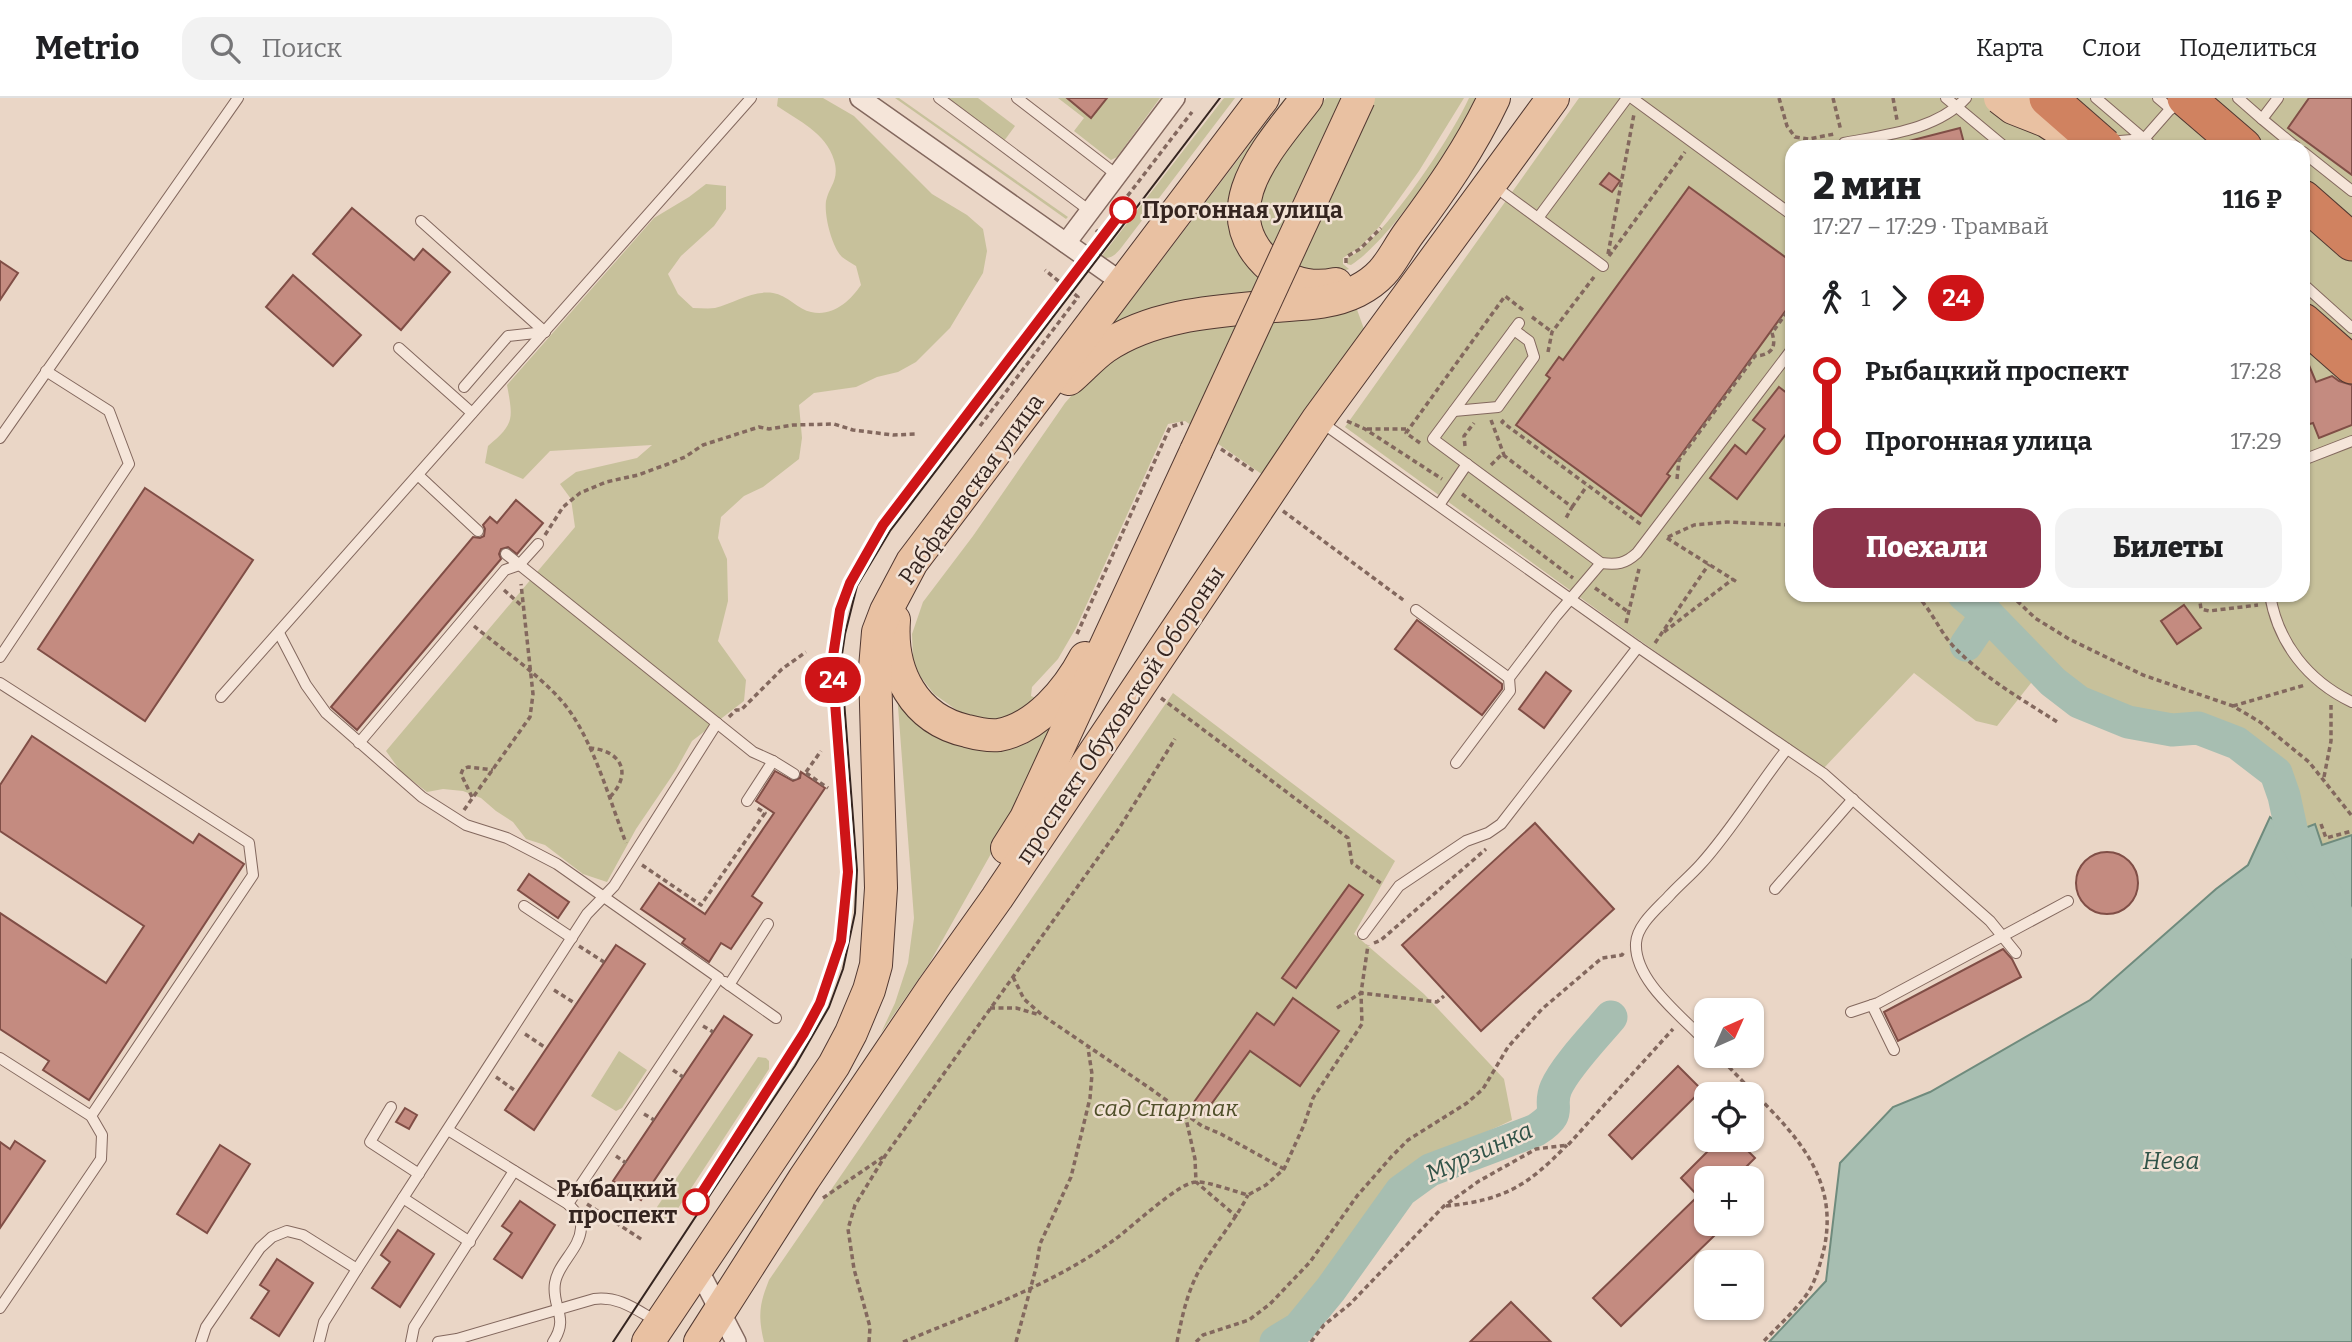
<!DOCTYPE html>
<html lang="ru">
<meta charset="utf-8">
<style>
:root{--surface:#fff;--page:#f2f2f2;--text:#202124;--muted:#757577;--line:#e0e0e0;--accent:#8c344b}
body{margin:0;font-family:Bitter,serif;background:var(--page);color:var(--text);height:100vh;display:flex;flex-direction:column;font-size:26px;white-space:nowrap}
*{box-sizing:border-box;margin:0}
p{font-size:23px;color:var(--muted)}
.icon{flex:none;width:38px;height:38px;fill:none;stroke:currentColor;stroke-width:2;stroke-linecap:round;stroke-linejoin:round}
.map{position:relative;flex:1;overflow:hidden}
.side{position:absolute;left:1785px;top:42px;width:525px;height:462px;display:flex;flex-direction:column;background:var(--surface);border-radius:21px;box-shadow:0 2px 5px #0004}
.side>*{flex:none}
.badge{padding:0 14px;border-radius:23px;font-size:24px;line-height:46px}
.needle{width:46px;rotate:45deg}
.fabs{position:absolute;left:1694px;top:900px;display:grid;gap:14px}
.fabs a{display:grid;place-items:center;width:70px;height:70px;border-radius:14px;background:var(--surface);box-shadow:0 2px 5px #0004;font-size:35px}
.map>.badge{position:absolute;translate:-50% -50%;box-shadow:0 0 0 4px #fff}
.legs{display:flex;align-items:center;gap:10px;height:77px;padding:0 28px;font-size:23px}
.legs p{margin-inline-start:auto}
.head{display:flex;align-items:center;justify-content:space-between;height:119px;padding:0 28px}
h1{font-size:38px;font-weight:800;line-height:52px}
.cta{display:flex;gap:14px;margin-top:auto;padding:14px 28px}
.cta a{flex:1;height:80px;border-radius:21px;background:var(--accent);color:#fff;font-size:28px;font-weight:800;line-height:80px;text-align:center}
.cta a+a{background:var(--page);color:var(--text)}
ul{padding:0 28px;list-style:none}
li{display:flex;align-items:center;gap:24px;height:70px;font-size:26px}
li i{display:grid;place-items:center;width:10px;height:100%;margin:0 9px;background:currentColor}
li i::after{content:'';width:18px;height:18px;margin:-9px;border:5px solid;border-radius:50%;background:var(--surface)}
li p{margin-inline-start:auto}
li:first-child i{background:linear-gradient(#0000 50%,currentColor 0)}
li:last-child i{background:linear-gradient(currentColor 50%,#0000 0)}
header{display:flex;align-items:center;gap:42px;box-sizing:border-box;height:98px;padding:0 35px;background:var(--surface);border-bottom:2px solid var(--line)}
header strong{font-size:33px}
nav{display:flex;gap:38px;margin-inline-start:auto;font-size:24px}
.search{width:490px;height:63px;background:var(--page);display:flex;align-items:center;gap:18px;box-sizing:border-box;padding:0 24px;border-radius:21px;color:var(--muted);font-size:26px}
.map>svg:first-child{display:block}
</style>
<header>
<strong>Metrio</strong>
<div class="search"><svg class="icon" aria-label="search" viewBox="0 0 24 24"><circle cx="10" cy="10" r="6"/><path d="M15 15l6 6"/></svg>Поиск</div>
<nav><a>Карта</a><a>Слои</a><a>Поделиться</a></nav>
</header>
<div class="map">
<svg width="2352" height="1244" viewBox="0 0 2352 1244">
<rect width="100%" height="100%" fill="#ead6c6"/>
<g fill="#c7c19b" fill-rule="evenodd">
<path d="M778 0H823L854 18 932 96 967 117 983 131 987 153 983 175 950 230 916 264 898 274 877 279 856 289 814 295 799 307 802 340 799 361 763 389 744 398 721 419 718 440 727 461 728 503 718 543 746 582 744 603 692 643 676 672 636 731 607 784 583 776 545 747 526 741 513 724 496 713 481 700 463 693 443 691 427 694 401 674 386 653 575 429 571 401 560 386 576 374 637 360 652 347 550 353 523 381 485 365 488 348C515 326 513 320 507 287L654 120 689 99 706 86 726 88V111L714 128 681 158 668 176 678 196 693 210C700 210 708 211 715 210 734 205 752 192 773 195 787 197 799 212 811 214 833 219 850 203 861 187L856 168C851 165 846 162 842 159 832 149 824 118 826 103 829 88 840 82 834 62 826 35 799 23 777 8Z"/>
<path d="M895 0H899L1068 119 1066 121Z"/>
<path d="M947 0H978L1015 28 1004 43Z"/>
<path d="M1058 0H1067L1091 20 1107 0H1160L1117 59 1111 62 1074 33 1084 20Z"/>
<path d="M1224 0H1235L1121 150C1115 157 1111 162 1101 159Z"/>
<path d="M1285 0H1287C1255 43 1204 102 1240 158 1249 173 1266 184 1279 195L1110 230Z"/>
<path d="M1326 0H1464L1419 73 1379 129 1360 149 1343 160V166L1349 171 1333 176 1300 173 1273 150 1262 133 1259 110 1266 86 1272 73Z"/>
<path d="M1469 0H1476C1455 45 1392 141 1351 167L1347 166 1348 160C1384 142 1452 38 1469 0Z"/>
<path d="M1579 0H2352V737L2321 747 2315 726 2298 733C2264 661 2228 647 2154 629 2133 624 2112 620 2092 610 2074 601 2058 584 2043 570L1997 628 1976 623 1914 575 1823 671 1625 532 1345 329ZM1792 49H2303V497H1792Z"/>
<path d="M1355 206 1364 231 1263 377 1185 323 1168 326 1076 530 1058 561 1032 589 1031 598 1038 601 1011 621 979 622 958 613 934 596 920 578 913 563 912 536 923 504 973 438 1065 305 1087 280 1144 240Z"/>
<path d="M897 595 996 651 1026 646 1054 625 1015 713 929 866 881 935 895 905 908 865 914 820Z"/>
<path d="M1173 595 1395 763 1354 836 1424 896 1504 981 1512 1022C1480 1038 1421 1058 1397 1082 1357 1122 1336 1179 1297 1221 1288 1231 1272 1236 1261 1244H764C758 1218 759 1207 769 1182Z"/>
<path d="M619 953 647 972 622 1010 616 1013 591 998Z"/>
<path d="M758 959 766 960 769 963V971L673 1118 665 1121 661 1120 657 1109Z"/>
</g>
<path fill="#a7beb1" stroke="#6f8b7d" stroke-width="2" d="M2270 719 2292 735 2315 726 2322 747 2352 737V1244H1769L1826 1183 1840 1065 1893 1009 1930 994 2090 902 2216 791 2248 767Z"/>
<g fill="none" stroke-linecap="round" stroke-linejoin="round">
<g stroke="#a7beb1" stroke-width="33">
<path d="M1964 497 1987 516 2053 584 2079 604 2128 624 2172 632 2198 630 2237 645 2276 675 2284 698 2292 735 2352 844"/>
<path d="M1966 547 1987 516"/>
<path d="M1276 1244 1299 1230 1331 1191 1401 1093 1430 1072 1536 1032C1565 1013 1547 1011 1556 990 1565 969 1595 938 1611 919"/>
</g>
</g>
<g fill="#c48b80" stroke="#804e46" stroke-width="2">
<path d="M1067 0H1107L1091 20Z"/>
<path d="M2309 0H2352V77L2288 30Z"/>
<path d="M1960 30 1965 49H1905V44Z"/>
<path d="M1609 75 1620 83 1612 94 1600 86Z"/>
<path d="M1689 89 1792 164V204L1667 376 1670 378 1641 418 1516 327 1550 280 1546 277 1559 259 1563 262Z"/>
<path d="M352 110 414 162 423 151 450 174 401 232 313 156Z"/>
<path d="M0 163 18 175 0 202Z"/>
<path d="M293 177 361 237 333 268 266 209Z"/>
<path d="M2303 253 2316 284 2332 278 2339 283 2352 287V327L2319 340 2313 325 2303 328Z"/>
<path d="M1779 289 1792 299V328L1737 401 1710 380 1735 347 1746 356 1765 331 1753 322Z"/>
<path d="M145 390 253 462 145 623 38 551Z"/>
<path d="M516 402 543 425 517 456 508 449 501 451 499 456 501 461 357 632 331 609 473 439 480 440 484 438 485 431 483 427 490 419 497 425Z"/>
<path d="M2184 507 2201 530 2177 546 2161 523Z"/>
<path d="M1417 522 1502 586V591L1482 617 1395 551Z"/>
<path d="M1546 574 1571 593 1544 630 1519 611Z"/>
<path d="M32 638 193 745 199 736 244 766 89 1002 43 972 49 963 0 931V815L106 885 144 828 0 733V687Z"/>
<path d="M775 673 793 683 800 680 801 674 825 690 752 798 762 805 731 851 721 845 709 864 682 845 685 841 641 811 659 785 705 816 774 715 756 703Z"/>
<path d="M1535 725 1614 811 1481 933 1402 847Z"/>
<circle cx="2107" cy="785" r="31"/>
<path d="M529 776 569 804 558 820 518 792Z"/>
<path d="M1349 787 1363 797 1296 890 1282 880Z"/>
<path d="M616 847 645 866 534 1032 505 1012Z"/>
<path d="M2003 851 2012 861 2021 879 1898 943 1884 914Z"/>
<path d="M1293 900 1339 933 1300 988 1250 953 1204 1016 1192 1007 1257 915 1274 927Z"/>
<path d="M724 918 752 937 641 1102 613 1083Z"/>
<path d="M1678 968 1702 992 1632 1061 1609 1037Z"/>
<path d="M405 1010 417 1017 409 1031 396 1024Z"/>
<path d="M1720 1041H1736L1755 1060 1735 1080H1706V1128L1715 1137 1621 1228 1593 1200 1698 1098 1681 1080Z"/>
<path d="M15 1043 45 1063 0 1130V1044L10 1051Z"/>
<path d="M220 1047 250 1066 207 1135 177 1116Z"/>
<path d="M520 1103 555 1127 522 1180 494 1161 512 1135 502 1128Z"/>
<path d="M398 1132 434 1156 400 1209 372 1190 390 1164 381 1157Z"/>
<path d="M277 1161 313 1185 279 1238 251 1220 269 1193 260 1187Z"/>
<path d="M1511 1204 1551 1244H1470Z"/>
</g>
<g fill="none" stroke-linecap="round" stroke-linejoin="round">
<defs>
<g id="service">
<path d="M939 0 1090 113"/>
<path d="M1017 0 1117 77"/>
<path d="M1632 0 1792 117"/>
<path d="M1946 0 2005 49"/>
<path d="M2096 0 2144 41 2108 44"/>
<path d="M2158 0 2171 11"/>
<path d="M2238 0 2262 21"/>
<path d="M2278 0 2262 21 2296 49"/>
<path d="M1844 45C1885 37 1937 32 1966 0"/>
<path d="M2153 49 2144 41 2180 0"/>
<path d="M2303 54 2352 93"/>
<path d="M1494 88 1603 168"/>
<path d="M1538 120 1627 0"/>
<path d="M421 123 545 234"/>
<path d="M2303 186 2352 230"/>
<path d="M1519 225 1433 341 1601 465C1617 467 1625 466 1637 455L1792 251"/>
<path d="M399 250 472 315"/>
<path d="M464 289 508 238 545 234"/>
<path d="M1454 313 1498 309 1534 259 1529 243 1514 232"/>
<path d="M1321 324 1638 549 1824 676 1990 823 2016 855"/>
<path d="M0 340 238 0"/>
<path d="M2303 362 2352 343"/>
<path d="M418 377 478 433"/>
<path d="M1439 407 1467 366"/>
<path d="M506 456 753 654 773 663 794 676"/>
<path d="M2270 497C2278 545 2308 583 2352 604"/>
<path d="M1416 512 1509 580"/>
<path d="M279 535 306 587 326 615 422 699 466 727 507 740 557 766 719 880 568 1106"/>
<path d="M0 559 129 366 109 313 46 273"/>
<path d="M0 585 249 745 253 777 91 1018"/>
<path d="M221 599 751 0"/>
<path d="M359 645 505 472 519 467 538 446"/>
<path d="M1456 665 1510 593 1509 580 1556 518 1601 465"/>
<path d="M747 703 773 663"/>
<path d="M1775 791 1853 701"/>
<path d="M524 808 572 840"/>
<path d="M1363 836 1399 788 1466 743 1488 735 1501 726 1638 549"/>
<path d="M725 884 776 920"/>
<path d="M729 887 768 826"/>
<path d="M1872 907 1894 952"/>
<path d="M1851 914 1878 905 2068 803"/>
<path d="M1706 944C1683 919 1634 883 1636 845 1637 827 1657 811 1669 798 1679 787 1690 778 1700 767 1732 732 1757 689 1787 651"/>
<path d="M1719 957 1721 960"/>
<path d="M0 960 91 1018 102 1037 101 1061 0 1210"/>
<path d="M391 1009 370 1044 419 1076"/>
<path d="M448 1032 568 1106C575 1113 582 1120 581 1130 580 1151 558 1165 555 1185 551 1209 570 1219 553 1244"/>
<path d="M403 1100 470 1144"/>
<path d="M201 1244 206 1229 260 1150 272 1139 287 1133 303 1137 357 1171"/>
<path d="M319 1244 324 1224 357 1171 587 816 614 788 717 625"/>
<path d="M411 1244 414 1229 514 1073"/>
<path d="M438 1244 457 1241 594 1201C619 1198 635 1211 656 1223"/>
</g>
<g id="minor">
<path d="M860 0 1124 186"/>
<path d="M1066 145 1175 0"/>
<path d="M697 1169 736 1244"/>
</g>
<g id="primary">
<path d="M1307 0C1269 50 1207 113 1272 170 1290 186 1312 191 1336 186"/>
<path d="M1069 281C1081 271 1092 258 1105 249 1154 216 1217 213 1274 208 1302 206 1331 206 1357 193 1388 177 1391 160 1409 135 1441 92 1471 49 1494 0"/>
<path d="M894 522C890 574 914 621 967 633 978 636 987 638 999 637 1037 630 1068 592 1085 560"/>
<path d="M1007 750 1026 720 1196 353"/>
<path d="M648 1244 834 967 851 935 869 892 876 867 881 790 875 570 878 534 886 513 912 464 1263 0"/>
<path d="M700 1244 804 1081 933 890 997 800 1318 321 1553 0"/>
</g>
<g id="motorway">
<path d="M2186 0 2243 49"/>
<path d="M2303 101 2352 144"/>
<path d="M2303 224 2352 267"/>
</g>
</defs>
<use href="#service" stroke="#83685e" stroke-width="12"/>
<use href="#minor" stroke="#83685e" stroke-width="22"/>
<use href="#primary" stroke="#513831" stroke-width="34"/>
<use href="#motorway" stroke="#513831" stroke-width="39"/>
<g stroke="#83685e" stroke-width="3.5" stroke-dasharray="5 3.5" stroke-linecap="butt">
<path d="M1779 0 1787 28 1795 39 1809 41 1834 36"/>
<path d="M1833 0 1841 33"/>
<path d="M1893 0 1897 22"/>
<path d="M1096 132 1099 135 1192 14"/>
<path d="M1608 156 1634 16"/>
<path d="M1609 158 1685 54"/>
<path d="M1346 165V159L1360 151 1381 130"/>
<path d="M1532 219 1552 234"/>
<path d="M1548 254 1552 234 1594 179"/>
<path d="M1491 322 1504 357"/>
<path d="M1504 322 1502 324 1643 428"/>
<path d="M1347 323 1365 331 1442 381"/>
<path d="M980 328 1078 199 1045 172"/>
<path d="M1367 331H1408"/>
<path d="M1420 345 1406 335 1505 198 1523 212"/>
<path d="M1465 348 1464 338 1474 325"/>
<path d="M1221 351 1255 374"/>
<path d="M1491 367 1502 356 1572 409 1565 422"/>
<path d="M1677 381 1679 362 1755 258C1771 257 1777 250 1772 235L1792 207"/>
<path d="M1462 396 1573 480"/>
<path d="M1572 409 1587 388"/>
<path d="M1283 413 1406 504"/>
<path d="M545 437 563 409 580 395 606 384 638 377 668 366 685 359 703 347 759 329 769 331 793 327 834 326 853 332 893 337 916 336"/>
<path d="M1668 439 1694 427 1727 424 1792 427"/>
<path d="M1667 440 1737 484"/>
<path d="M1595 490 1627 513"/>
<path d="M504 492 522 508"/>
<path d="M1916 497C1932 512 1939 533 1954 549 1984 580 2023 602 2059 625"/>
<path d="M2011 497 2035 520 2069 541 2143 577 2233 608 2260 624 2309 664 2352 718"/>
<path d="M2199 497 2201 511 2209 513 2258 507"/>
<path d="M2200 503 2212 497"/>
<path d="M1626 525 1639 471"/>
<path d="M474 528C504 553 550 584 571 615 596 652 610 703 626 745"/>
<path d="M1664 534 1733 481"/>
<path d="M1077 536 1170 329 1183 325"/>
<path d="M1655 545 1709 466"/>
<path d="M1161 600 1348 740 1352 765 1382 786"/>
<path d="M2233 608 2305 587"/>
<path d="M729 619 736 612H741L782 571 806 554"/>
<path d="M589 650C621 652 633 675 610 699"/>
<path d="M806 674 821 653"/>
<path d="M806 675 828 690"/>
<path d="M2324 679 2331 643V607"/>
<path d="M472 699 461 676 463 671 468 669 493 672"/>
<path d="M464 712 530 619 533 596 521 486"/>
<path d="M2321 726 2326 740 2352 733"/>
<path d="M642 767 701 807 765 715 757 710"/>
<path d="M1374 845 1381 842 1486 751"/>
<path d="M579 848 604 864"/>
<path d="M1013 879 1024 901 1042 917 1151 991 1202 1028 1221 1036 1284 1071"/>
<path d="M554 892 576 906"/>
<path d="M990 910H1016L1040 917"/>
<path d="M1337 910 1361 895 1368 847"/>
<path d="M703 928 713 934"/>
<path d="M525 936 546 950"/>
<path d="M1729 969C1779 1023 1842 1068 1824 1151 1820 1166 1816 1183 1807 1196 1795 1213 1778 1228 1763 1244"/>
<path d="M673 972 683 979"/>
<path d="M496 979 517 994"/>
<path d="M644 1016 654 1022"/>
<path d="M1185 1016 1195 1061 1196 1084 1237 1119"/>
<path d="M616 1058 626 1065"/>
<path d="M823 1100 883 1059"/>
<path d="M587 1106 644 1143"/>
<path d="M1446 1108C1505 1102 1527 1088 1567 1047"/>
<path d="M869 1244 870 1229 854 1171 848 1131 855 1107 885 1058 1118 732 1175 641"/>
<path d="M903 1244C975 1214 1051 1188 1114 1142 1131 1130 1179 1084 1196 1084 1207 1083 1236 1094 1248 1097L1266 1087 1284 1071 1304 1027 1313 1000 1362 926 1361 895 1437 904 1444 898"/>
<path d="M1016 1244 1036 1170 1040 1146 1071 1079 1090 1000 1092 976 1088 950"/>
<path d="M1177 1244C1182 1219 1187 1194 1200 1171 1215 1145 1235 1123 1248 1097"/>
<path d="M1196 1244 1203 1237 1249 1222 1270 1206 1310 1164 1357 1098 1392 1058 1408 1042 1467 1005 1483 991 1508 949 1542 911 1602 860 1622 857 1624 854"/>
<path d="M1311 1244 1324 1227 1350 1206 1444 1108 1479 1083 1536 1051 1568 1047 1673 931"/>
</g>
<use href="#service" stroke="#f5e5d9" stroke-width="10"/>
<use href="#minor" stroke="#f5e5d9" stroke-width="19"/>
<use href="#primary" stroke="#e9c1a2" stroke-width="32"/>
<use href="#motorway" stroke="#d08260" stroke-width="37"/>
<path stroke="#352520" stroke-width="2" d="M613 1244 795 968 829 909 843 871 855 815 857 772 841 563 845 536 857 488 890 433 1220 0"/>
<defs>
<g id="primary-bridge">
<path d="M2000 0 2013 10 2046 23 2081 46"/>
<path d="M1196 353 1359 0"/>
</g>
<path id="motorway-bridge" d="M2048 0 2104 49"/>
</defs>
<use href="#primary-bridge" stroke="#513831" stroke-width="34" stroke-linecap="butt"/>
<use href="#motorway-bridge" stroke="#513831" stroke-width="39" stroke-linecap="butt"/>
<use href="#primary-bridge" stroke="#e9c1a2" stroke-width="32"/>
<use href="#motorway-bridge" stroke="#d08260" stroke-width="37"/>
</g>
<g fill="none" stroke-linecap="round" stroke-linejoin="round">
<defs>
<path id="line-1" d="M696 1104 804 935 820 905 841 843 848 774 832 565 840 512 850 485 883 427 1123 112"/>
</defs>
<use href="#line-1" stroke="#fff" stroke-width="16"/>
<use href="#line-1" stroke="#ce1417" stroke-width="10"/>
</g>
<g fill="#fff" stroke="#ce1417" stroke-width="3.5">
<circle cx="1123" cy="112" r="12"/>
<circle cx="696" cy="1104" r="12"/>
</g>
<g text-anchor="middle" dominant-baseline="central" stroke-width="5" stroke-linejoin="round" paint-order="stroke">
<g font-size="23" font-weight="bold" fill="#352520" stroke="#f2e2d5" text-anchor="start">
<text x="1142" y="112">Прогонная улица</text>
<text x="677" y="1091" text-anchor="end">Рыбацкий<tspan x="677" dy="26">проспект</tspan></text>
</g>
<g font-size="23" fill="#352520" stroke="#f2e2d5">
<text transform="translate(971 391) rotate(-54)">Рабфаковская улица</text>
<text transform="translate(1120 617) rotate(-56)">проспект Обуховской Обороны</text>
</g>
<g font-size="23" font-style="italic" fill="#4f4f29" stroke="#f2e2d5">
<text x="1166" y="1010">сад Спартак</text>
</g>
<g font-size="24" font-style="italic" fill="#315348" stroke="#f2e2d5">
<text transform="translate(1479 1054) rotate(-24)">Мурзинка</text>
<text x="2171" y="1063">Нева</text>
</g>
</g>
</svg>
<div class="fabs">
<a><svg class="needle" viewBox="-14 -14 28 28"><path d="M0-13l5 13h-10z" fill="#e53935"/><path d="M0 13l5-13h-10z" fill="#757577"/></svg></a>
<a><svg class="icon" aria-label="locate" viewBox="0 0 24 24"><circle cx="12" cy="12" r="6"/><path d="M12 2v4M12 18v4M2 12h4M18 12h4"/></svg></a>
<a>+</a>
<a>−</a>
</div>
<b class="badge" style="left:833px;top:582px;background:#ce1417;color:#fff">24</b>
<section class="side">
<div class="head"><div><h1>2 мин</h1><p>17:27 – 17:29 · Трамвай</p></div><b>116 ₽</b></div>
<div class="legs"><svg class="icon" aria-label="walk" viewBox="0 0 24 24"><circle cx="13" cy="4" r="2"/><path d="M13 8l-2 6 4 7M11 14l-3 7M7 12l3-4h3l4 4"/></svg>1<svg class="icon" aria-label="forward" viewBox="0 0 24 24"><path d="M9 5l7 7-7 7"/></svg><b class="badge" style="background:#ce1417;color:#fff">24</b></div>
<ul>
<li><i style="color:#ce1417"></i><b>Рыбацкий проспект</b><p>17:28</p></li>
<li><i style="color:#ce1417"></i><b>Прогонная улица</b><p>17:29</p></li>
</ul>
<div class="cta"><a>Поехали</a><a>Билеты</a></div>
</section>
</div>
